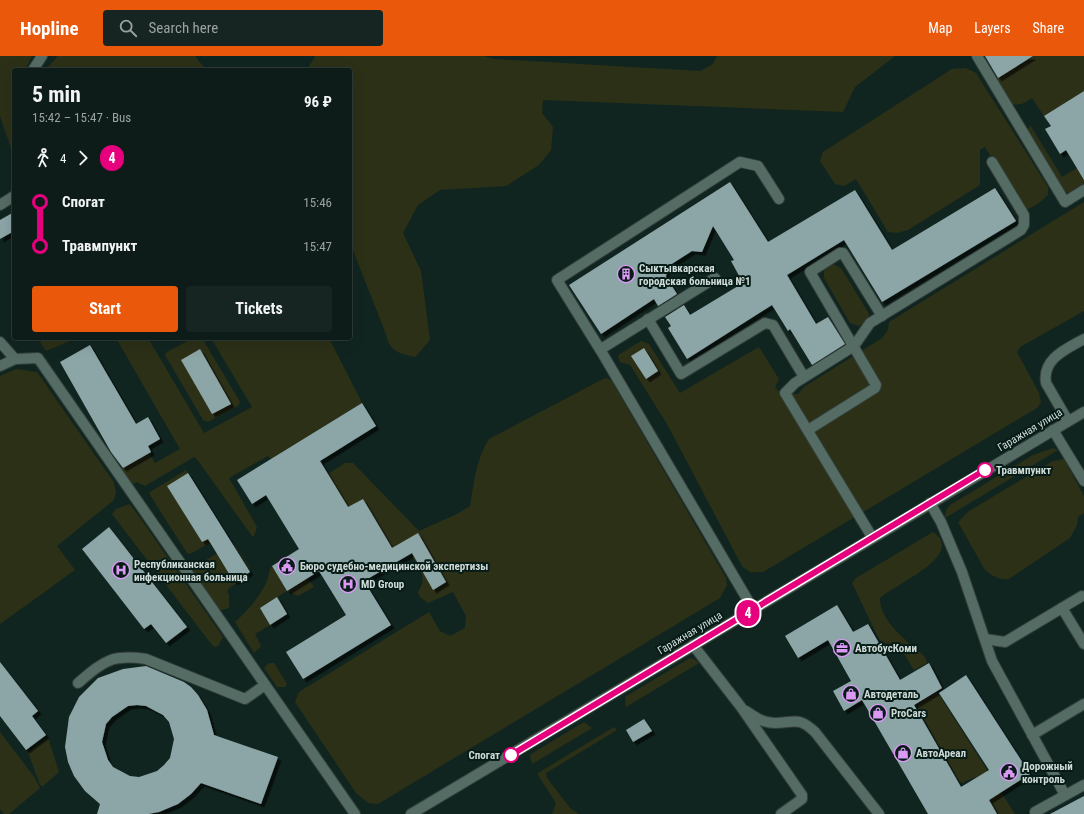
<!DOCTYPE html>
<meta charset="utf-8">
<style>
:root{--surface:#0d1c18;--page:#162521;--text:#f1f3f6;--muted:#9aa1a2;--line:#2d3a37;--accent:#ea580c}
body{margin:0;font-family:"Roboto Condensed",sans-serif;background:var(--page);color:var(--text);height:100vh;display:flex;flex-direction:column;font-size:15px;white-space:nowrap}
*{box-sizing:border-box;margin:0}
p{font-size:13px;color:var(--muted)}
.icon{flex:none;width:22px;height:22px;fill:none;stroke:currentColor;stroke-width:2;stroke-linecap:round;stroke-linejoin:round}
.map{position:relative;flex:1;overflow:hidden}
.drawer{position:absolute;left:12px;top:12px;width:340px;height:272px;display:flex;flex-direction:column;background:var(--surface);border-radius:4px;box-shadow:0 4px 16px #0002,0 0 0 1px var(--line)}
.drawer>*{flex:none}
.badge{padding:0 8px;border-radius:13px;font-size:14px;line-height:26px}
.map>.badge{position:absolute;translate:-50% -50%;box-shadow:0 0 0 2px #fff}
.legs{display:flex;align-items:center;gap:6px;height:44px;padding:0 20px;font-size:13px}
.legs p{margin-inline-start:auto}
.head{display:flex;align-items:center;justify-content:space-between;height:68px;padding:0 20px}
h1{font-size:22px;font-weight:700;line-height:30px}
.primary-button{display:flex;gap:8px;margin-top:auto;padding:8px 20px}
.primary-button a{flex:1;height:46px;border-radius:4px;background:var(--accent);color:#fff;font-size:16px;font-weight:700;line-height:46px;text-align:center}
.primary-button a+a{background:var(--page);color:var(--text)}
ul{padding:0 20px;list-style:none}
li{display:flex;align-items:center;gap:14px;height:44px;font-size:15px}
li i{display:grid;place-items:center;width:6px;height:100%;margin:0 5px;background:currentColor}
li i::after{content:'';width:10px;height:10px;margin:-5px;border:3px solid;border-radius:50%;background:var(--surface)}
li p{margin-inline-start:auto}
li:first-child i{background:linear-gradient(#0000 50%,currentColor 0)}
li:last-child i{background:linear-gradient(currentColor 50%,#0000 0)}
header{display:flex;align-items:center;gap:24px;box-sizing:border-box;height:56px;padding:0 20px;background:var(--accent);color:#fff}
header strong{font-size:19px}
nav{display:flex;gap:22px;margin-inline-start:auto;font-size:14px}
.search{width:280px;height:36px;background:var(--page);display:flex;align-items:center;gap:10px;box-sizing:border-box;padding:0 14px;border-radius:4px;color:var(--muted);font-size:15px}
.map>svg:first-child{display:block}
</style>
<header>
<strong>Hopline</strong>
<div class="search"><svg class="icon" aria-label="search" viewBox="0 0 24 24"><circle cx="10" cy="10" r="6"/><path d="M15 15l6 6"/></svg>Search here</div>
<nav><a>Map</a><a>Layers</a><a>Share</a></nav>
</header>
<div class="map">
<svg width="1084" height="758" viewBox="0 0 1084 758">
<defs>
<filter id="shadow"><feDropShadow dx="3.5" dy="3.5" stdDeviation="0" flood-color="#0009"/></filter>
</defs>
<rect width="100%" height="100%" fill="#112520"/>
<g fill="#2c3017">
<path d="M0 0H32L25 14H14V101L0 60Z"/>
<path d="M58 0H195L206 14H45Z"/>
<path d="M315 0H484L494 3 700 15 713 8 717 0H895L855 31 843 56 543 44 542 57 553 71 551 94 539 109 506 130 440 134 418 149 403 177 421 215 430 284 415 301C400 298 389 295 386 278L350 187V14H307Z"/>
<path d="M978 0H983L997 22 1033 0H1084V35L1044 60 1032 42 1022 48 1012 49Z"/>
<path d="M966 12 976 17 1048 131V139L1039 147 1025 155 985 91 980 94V129L908 174 897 177 888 176 856 123 844 130 835 128 820 105 823 96 952 13Z"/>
<path d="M1030 69 1062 121 1084 108V130L1070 138 1063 135 1031 82 1028 74Z"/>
<path d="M1084 146V255L1020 291 1017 296 1039 337 1041 347 1037 352 763 516H750L742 510 667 368 630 309 620 306 618 300 620 298 641 285 649 288 680 337 759 291 779 323 775 331 780 337 798 338 804 331 882 282 888 274 889 266Z"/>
<path d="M833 208 841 212 869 258 868 264 859 270 850 267 824 222V214Z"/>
<path d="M46 282H77L46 295 40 286Z"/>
<path d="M116 282H148L204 377 252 351 211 282H329L362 347 271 403 268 400 229 422 257 471 254 480H252L196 402 194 401 145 430 137 426 131 429 121 413 149 397 155 407 180 393Z"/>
<path d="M193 282H202L240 346 238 350 208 366 203 364 165 299 167 296Z"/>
<path d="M16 313 37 316 113 425 116 435 114 444 57 490 75 514 0 568V320Z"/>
<path d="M605 322 611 324 726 522 727 529 720 542 378 748 368 747 356 737 295 646 299 636 429 556 440 575 450 580 465 572 466 560 453 536 428 547 420 541 418 536C429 520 418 511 410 497L397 501 363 443 343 454 344 444 328 418 345 407H353L419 475 457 458 470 450C474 427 476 403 489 383Z"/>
<path d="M1053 392 1058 394 945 462 946 454 950 449 1033 399Z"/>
<path d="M1064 403 1084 440V457L1078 461 1077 469 1070 482 1009 523C999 524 992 520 985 514L958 466 969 455 1053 405Z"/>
<path d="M186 414 188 417 168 430 202 486 223 474 222 480 190 498 187 497 150 439V436Z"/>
<path d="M129 448 133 452 223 581 218 590 215 591 212 589 112 458 116 453Z"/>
<path d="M933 476C967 499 895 528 880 542 880 567 908 585 925 601L927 607 914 614 898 588 883 587 879 583 852 527 856 522Z"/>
<path d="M233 488 235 489 250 512 249 519 229 532 227 535 229 539V552L221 554 217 553 192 514 194 511Z"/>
<path d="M272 510 287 535 308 522 314 531 298 540 287 535 260 552 270 569 255 578 261 590 254 597 235 566C247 555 260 541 267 525 269 520 268 515 272 510Z"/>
<path d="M690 602 694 603 699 607 626 651 625 641Z"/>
<path d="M269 607H274L287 628 285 631H277L264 612Z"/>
<path d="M936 637H938L1015 758H998L976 721 962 727 959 726 918 653V647Z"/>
<path d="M584 666 592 672 532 708 530 701 531 698Z"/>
<path d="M614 671 617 674 546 717 547 722 570 752 579 758H552L556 747 538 719V717Z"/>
<path d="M0 676 35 722 40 732 9 758H4L0 753Z"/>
<path d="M48 681 59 716 43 730 40 729 28 696Z"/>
</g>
<g fill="#8ca5a7" fill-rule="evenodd" filter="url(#shadow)">
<path d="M985 0H1033L998 22Z"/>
<path d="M1084 35V124L1066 94 1060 98 1045 73 1051 70 1044 60Z"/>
<path d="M730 126 768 186 855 134 892 194 995 132 1016 165 882 246 844 184 787 219 816 268 828 261 845 288 812 309 790 273 788 275 772 249 687 303 668 272 671 270 665 261 684 249 690 259 743 227 731 205 734 204 713 170 702 196 692 195 667 211 666 221 677 238 658 250 654 243 601 278 569 229Z"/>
<path d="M14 156V175L0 183V164Z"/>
<path d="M90 289 136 368 148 361 160 383 148 390 151 396 123 412 111 396 60 306Z"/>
<path d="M644 292 658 315 646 323 631 300Z"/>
<path d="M200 293 231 348 212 358 181 304Z"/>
<path d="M362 347 376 370 320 405 348 451 363 443 392 492 418 477 446 526 433 534 412 497 364 525 391 569 303 623 286 596 346 559 319 515 287 535 272 510 299 493 266 439 252 448 237 424Z"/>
<path d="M188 417 250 516 234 526 208 483 202 486 167 430Z"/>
<path d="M109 471 187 571 166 587 151 568 144 573 82 493Z"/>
<path d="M277 541 287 558 270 569 260 552Z"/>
<path d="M837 549 853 576 868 568 900 624 929 607 942 632 914 649 961 731 989 714 939 637 966 619 1030 718 989 744 997 758H928L862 644 844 655 833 635 851 625 828 584 798 602 785 580Z"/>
<path d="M0 606 38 655 32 660 46 679 26 694 0 660Z"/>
<path d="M146 610 184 626 191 631 198 639 207 654 214 679 278 701 261 748 201 727 191 738 178 748 159 756 148 758H97L100 748 85 735 74 720 68 706 65 691 69 661 79 641 98 622 123 613ZM137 649 146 650 163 659 169 666 174 683 170 702 164 709 157 715 139 721 130 720 113 711 108 704 102 686 106 668 112 661 128 650Z"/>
<path d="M644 663 652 675 633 686 626 674Z"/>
<path d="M1084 740V758H1050Z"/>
</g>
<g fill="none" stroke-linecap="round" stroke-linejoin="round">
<defs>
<g id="minor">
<path d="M977 0 1065 146 1084 134"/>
<path d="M33 14 42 0"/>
<path d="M0 149 14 140"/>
<path d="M648 263 681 318 765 267 773 269 804 321"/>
<path d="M0 286 15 303"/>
<path d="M601 293 715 222"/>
<path d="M0 310 15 303 38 302 355 758"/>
<path d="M1068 365 1046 327C1042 303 1066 293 1084 283"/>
<path d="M808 374 875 332 876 329 810 216 840 197H843L882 260"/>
<path d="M1053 374 1084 425"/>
<path d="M930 447 941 466 962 516 992 605 1065 739"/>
<path d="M872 481 785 337 795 327 854 290 870 267 1021 174 1024 169V159L992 106"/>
<path d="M1062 552 1084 588"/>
<path d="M753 553 601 295 557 224 740 106 758 110 779 143"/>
<path d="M985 583 1005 586 1082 540"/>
<path d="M693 589 741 651 802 739V743L781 758"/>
<path d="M78 627C104 605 111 598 146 603L245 643 265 629"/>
<path d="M746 655C755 661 763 667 774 667 795 667 798 660 815 676L879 758"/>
<path d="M1032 679 1084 648"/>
<path d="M411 758 1084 356"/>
<path d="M1036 758 1035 756 1084 729"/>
</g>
</defs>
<use href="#minor" stroke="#323f3b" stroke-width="12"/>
<use href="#minor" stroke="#556c65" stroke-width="10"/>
</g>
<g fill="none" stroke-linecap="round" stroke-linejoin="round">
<defs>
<path id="line-1" d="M511 699 985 414"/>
</defs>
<use href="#line-1" stroke="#fff" stroke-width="9"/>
<use href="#line-1" stroke="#e6007e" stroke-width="6"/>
</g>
<defs>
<symbol id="building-ring" viewBox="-11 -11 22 22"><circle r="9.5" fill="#071c17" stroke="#db99f5" stroke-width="1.5"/><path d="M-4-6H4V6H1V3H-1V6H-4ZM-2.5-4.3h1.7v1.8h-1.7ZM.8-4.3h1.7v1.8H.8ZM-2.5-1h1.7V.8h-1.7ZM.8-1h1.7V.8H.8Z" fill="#db99f5"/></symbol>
<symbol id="civic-ring" viewBox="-11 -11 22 22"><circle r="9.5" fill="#071c17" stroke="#db99f5" stroke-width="1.5"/><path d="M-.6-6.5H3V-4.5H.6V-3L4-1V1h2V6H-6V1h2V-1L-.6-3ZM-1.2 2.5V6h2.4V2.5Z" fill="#db99f5"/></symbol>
<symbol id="hospital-ring" viewBox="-11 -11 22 22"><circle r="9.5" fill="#071c17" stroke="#db99f5" stroke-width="1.5"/><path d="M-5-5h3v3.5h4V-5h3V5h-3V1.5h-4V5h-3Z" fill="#db99f5"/></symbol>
<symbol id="office-ring" viewBox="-11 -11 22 22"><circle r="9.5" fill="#071c17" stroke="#db99f5" stroke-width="1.5"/><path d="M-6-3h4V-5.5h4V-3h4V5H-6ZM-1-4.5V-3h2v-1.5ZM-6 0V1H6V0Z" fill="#db99f5"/></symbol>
<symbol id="shop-ring" viewBox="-11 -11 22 22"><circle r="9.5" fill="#071c17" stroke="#db99f5" stroke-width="1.5"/><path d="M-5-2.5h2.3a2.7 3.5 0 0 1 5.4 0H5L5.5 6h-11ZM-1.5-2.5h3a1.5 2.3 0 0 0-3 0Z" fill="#db99f5"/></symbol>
</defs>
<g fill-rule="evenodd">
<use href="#building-ring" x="616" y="208" width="20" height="20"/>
<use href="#civic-ring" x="277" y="500" width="20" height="20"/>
<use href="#hospital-ring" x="111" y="504" width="20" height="20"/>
<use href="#hospital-ring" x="338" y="518" width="20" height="20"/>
<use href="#office-ring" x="832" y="582" width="20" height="20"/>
<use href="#shop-ring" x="841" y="628" width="20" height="20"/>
<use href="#shop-ring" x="868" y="647" width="20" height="20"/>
<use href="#shop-ring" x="893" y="687" width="20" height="20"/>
<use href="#civic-ring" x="999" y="706" width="20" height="20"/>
</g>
<g fill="#fff" stroke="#e6007e" stroke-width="2">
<circle cx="985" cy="414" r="7"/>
<circle cx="511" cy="699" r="7"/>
</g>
<g text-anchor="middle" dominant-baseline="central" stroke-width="4" stroke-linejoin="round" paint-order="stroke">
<g font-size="11" font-weight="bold" fill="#cfdbd7" stroke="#071c17" text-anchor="start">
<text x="639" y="212">Сыктывкарская<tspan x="639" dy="13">городская больница №1</tspan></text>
<text x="134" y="508">Республиканская<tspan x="134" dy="13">инфекционная больница</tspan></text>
<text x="300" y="510">Бюро судебно-медицинской экспертизы</text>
<text x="361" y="528">MD Group</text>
<text x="855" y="592">АвтобусКоми</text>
<text x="864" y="638">Автодеталь</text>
<text x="891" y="657">ProCars</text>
<text x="916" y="697">АвтоАреал</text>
<text x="1022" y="710">Дорожный<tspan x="1022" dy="13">контроль</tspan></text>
</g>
<g font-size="11" fill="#cfdbd7" stroke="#071c17">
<text transform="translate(1030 374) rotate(-31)">Гаражная улица</text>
<text transform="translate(690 577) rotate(-31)">Гаражная улица</text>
</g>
<g font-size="11" font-weight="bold" fill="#cfdbd7" stroke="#071c17" text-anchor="start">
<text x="996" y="414">Травмпункт</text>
<text x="500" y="699" text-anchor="end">Спогат</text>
</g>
</g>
</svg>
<b class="badge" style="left:748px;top:557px;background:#e6007e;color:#fff">4</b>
<section class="drawer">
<div class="head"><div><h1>5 min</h1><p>15:42 – 15:47 · Bus</p></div><b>96 ₽</b></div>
<div class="legs"><svg class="icon" aria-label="walk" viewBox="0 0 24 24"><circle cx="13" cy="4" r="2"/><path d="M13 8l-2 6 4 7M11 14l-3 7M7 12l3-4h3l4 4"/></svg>4<svg class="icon" aria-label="forward" viewBox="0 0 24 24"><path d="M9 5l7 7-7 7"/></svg><b class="badge" style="background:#e6007e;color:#fff">4</b></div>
<ul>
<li><i style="color:#e6007e"></i><b>Спогат</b><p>15:46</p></li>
<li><i style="color:#e6007e"></i><b>Травмпункт</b><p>15:47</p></li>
</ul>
<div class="primary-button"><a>Start</a><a>Tickets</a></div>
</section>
</div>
